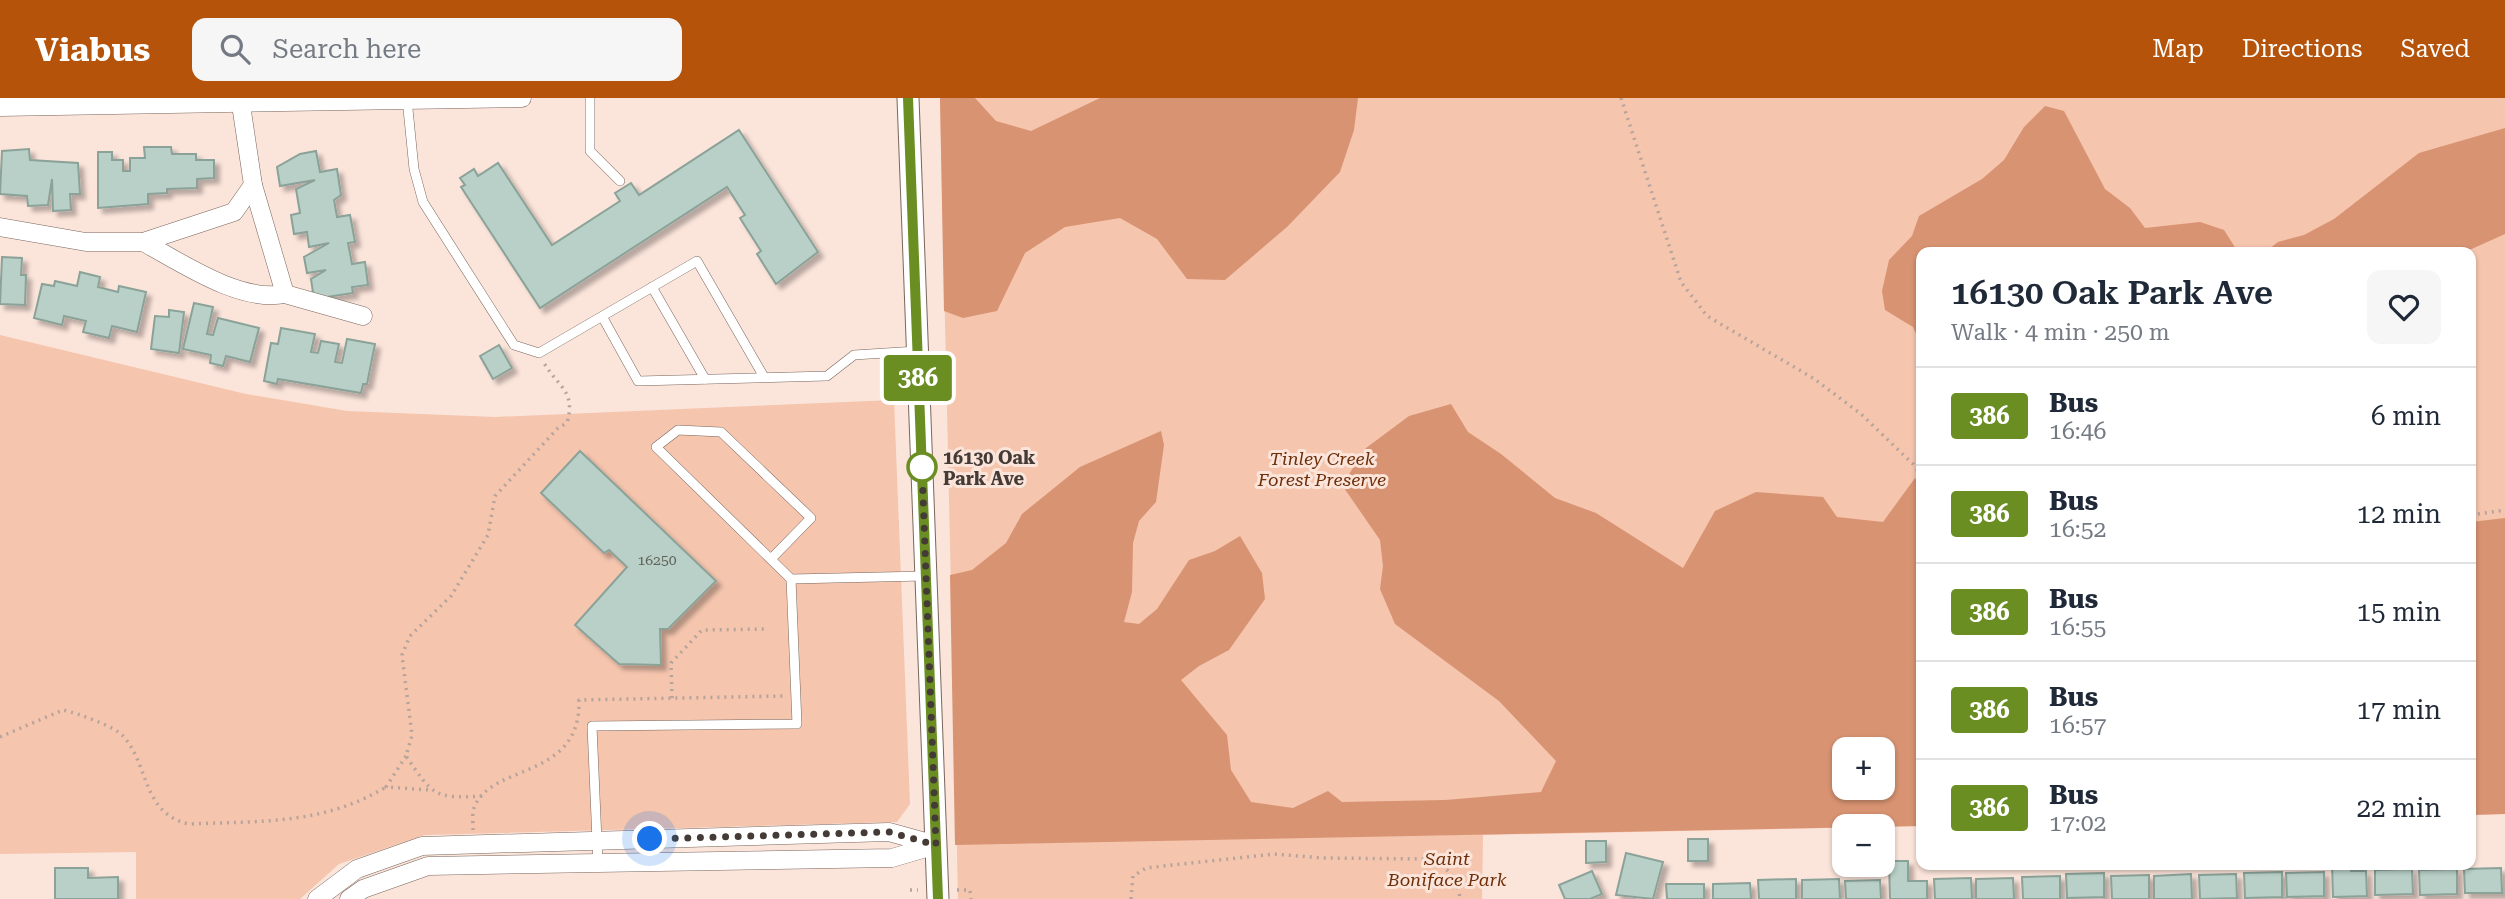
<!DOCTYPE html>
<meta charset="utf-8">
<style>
:root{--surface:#fff;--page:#f6f6f7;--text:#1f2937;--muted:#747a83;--line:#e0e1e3;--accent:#b45309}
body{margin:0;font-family:"Roboto Serif",serif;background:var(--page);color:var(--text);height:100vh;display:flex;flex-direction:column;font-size:26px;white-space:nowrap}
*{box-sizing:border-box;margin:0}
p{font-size:23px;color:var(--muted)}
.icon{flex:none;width:38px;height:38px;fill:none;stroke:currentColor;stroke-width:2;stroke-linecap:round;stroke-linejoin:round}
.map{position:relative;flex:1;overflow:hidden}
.panel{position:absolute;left:1916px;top:149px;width:560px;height:623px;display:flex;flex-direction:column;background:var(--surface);border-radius:14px;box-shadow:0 2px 5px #0004}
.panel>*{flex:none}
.badge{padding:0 14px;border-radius:5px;font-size:24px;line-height:46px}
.fabs{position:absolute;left:1832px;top:639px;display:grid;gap:14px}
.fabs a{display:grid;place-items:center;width:63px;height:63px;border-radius:14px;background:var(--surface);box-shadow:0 2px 5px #0004;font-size:35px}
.you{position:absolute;width:35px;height:35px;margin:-18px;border:5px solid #fff;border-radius:50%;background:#1a73e8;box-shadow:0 0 0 10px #1a73e833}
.map>.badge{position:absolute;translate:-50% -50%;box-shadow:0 0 0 4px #fff}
.round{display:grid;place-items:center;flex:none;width:74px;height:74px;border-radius:14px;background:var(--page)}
.headline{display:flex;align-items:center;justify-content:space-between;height:119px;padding:0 35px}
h1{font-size:33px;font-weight:600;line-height:52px}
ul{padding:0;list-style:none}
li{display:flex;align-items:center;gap:21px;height:98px;padding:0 35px;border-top:2px solid var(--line)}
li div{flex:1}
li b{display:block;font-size:26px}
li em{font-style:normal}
li .badge{min-width:77px;font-weight:700;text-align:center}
header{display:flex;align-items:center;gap:42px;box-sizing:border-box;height:98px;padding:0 35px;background:var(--accent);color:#fff}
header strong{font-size:33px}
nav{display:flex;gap:38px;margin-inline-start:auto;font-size:24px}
.search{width:490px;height:63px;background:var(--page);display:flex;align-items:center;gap:18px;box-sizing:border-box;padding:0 24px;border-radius:14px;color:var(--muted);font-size:26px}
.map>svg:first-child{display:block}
</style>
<header>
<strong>Viabus</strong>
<div class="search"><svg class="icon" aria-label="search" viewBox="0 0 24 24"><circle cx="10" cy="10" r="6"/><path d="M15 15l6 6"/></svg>Search here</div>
<nav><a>Map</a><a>Directions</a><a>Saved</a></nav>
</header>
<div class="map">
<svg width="2505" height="801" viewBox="0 0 2505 801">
<defs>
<filter id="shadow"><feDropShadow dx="5" dy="5" stdDeviation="2" flood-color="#0004"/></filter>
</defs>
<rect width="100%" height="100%" fill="#fbe4da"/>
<g fill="#f5c5ae" fill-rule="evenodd">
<path d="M940 0H2505V716L2471 717V154H1922L1921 728 1483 737 1482 801H958ZM1844 651H1883V690H1844Z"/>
<path d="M0 237 246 296 347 313 495 319 894 302 910 706 897 724 425 737 339 766 300 801H136V754L0 756Z"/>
</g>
<g fill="#d89372" fill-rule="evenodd">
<path d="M940 0H975L996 23 1031 33 1100 0H1358L1354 32 1340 74 1287 129 1225 182 1187 181 1157 141 1120 120 1065 129 1025 155 997 213 963 220 944 213Z"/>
<path d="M2045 8 2064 13 2105 91 2130 110 2145 130 2200 124 2224 132 2238 154H1922L1921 247 1913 229 1885 212 1882 193 1889 162 1912 138 1919 118 1982 81 2004 62 2024 29Z"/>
<path d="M2505 30V136L2465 154H2265L2278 144 2304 137 2334 121 2419 55Z"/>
<path d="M1451 306 1468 334 1501 356 1555 400 1596 415 1683 470 1715 413 1756 394 1823 399 1837 419 1883 424 1915 380 1922 391 1921 728 955 747 950 477 972 472 1006 445 1022 416 1080 369 1161 333 1164 347 1156 404 1139 423 1133 445 1132 494 1124 524 1139 526 1157 511 1189 462 1215 453 1240 438 1262 475 1265 501 1229 552 1199 568 1181 582 1227 637 1231 672 1251 704 1293 710 1328 693 1342 704 1445 702 1541 694 1556 663 1499 603 1395 526 1380 491 1383 468 1380 442 1342 387 1366 350 1409 318ZM1844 651H1883V690H1844Z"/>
<path d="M2505 420V716L2471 717V424Z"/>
</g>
<g fill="#b8d0c7" stroke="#8ba299" stroke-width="2" filter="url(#shadow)">
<path d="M739 32 818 154 776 186 757 156 761 153 740 120 745 117 727 89 540 210 461 89 465 87 460 80 474 71 478 78 498 65 552 147 620 103 615 95 631 85 639 97Z"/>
<path d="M144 49H171L172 56H196V62H214V80L197 81V90L167 91V95L148 96V106L98 110V54H112V62H123V73H130V60H145Z"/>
<path d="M29 51 30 62 78 65 80 96H70L71 112 53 113 52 81 48 107 28 108 27 98 0 96 2 53Z"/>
<path d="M316 53 320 74 337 71 341 97 334 102 337 119 350 117 355 144 348 145 352 166 365 164 368 187 352 189 353 195 314 201 311 181 326 172 307 175 304 159 329 145 309 149 307 134 294 136 291 117 300 115 296 91 315 82 280 88 277 69 300 56Z"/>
<path d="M2 159 22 160 21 177H26L25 207 0 206Z"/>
<path d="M80 174 100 179 98 189 118 194 119 188 146 194 137 234 112 228 109 240 83 234 86 223 64 218 62 227 34 220 42 186 54 188 55 183 77 188Z"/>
<path d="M194 205 213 209 207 236 213 237 218 220 259 230 250 264 226 258 223 268 210 265 211 257 183 251Z"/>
<path d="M169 212 184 214 179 255 151 251 155 218 169 219Z"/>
<path d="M281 230 315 236 311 254 318 255 321 243 339 246 335 264 342 265 347 241 375 246 367 286H363L361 295 278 281 277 286 264 283 271 245 278 246Z"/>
<path d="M499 247 512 270 493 281 480 258Z"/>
<path d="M580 353 716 483 668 531H660L661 567 619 566 575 527 627 469 609 452 604 455 541 395Z"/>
<rect x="1688" y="741" width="20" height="22"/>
<path d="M1586 743H1606V764L1586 765Z"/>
<path d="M1626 755 1663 764 1653 801 1616 797Z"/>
<path d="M1889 763H1908V783H1927V801H1890Z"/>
<path d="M2332 766H2350L2351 773H2366L2367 798 2333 799Z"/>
<path d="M55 770H88V780L118 779V801H55Z"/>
<path d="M2501 770 2502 795H2465L2464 771Z"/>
<path d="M2412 771 2413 796 2375 797V772Z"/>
<path d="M2457 771V796L2420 797 2419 772Z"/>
<path d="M1592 773 1602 796 1590 801H1565L1559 787Z"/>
<path d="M2282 774V799L2245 800 2244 775Z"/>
<path d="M2324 774V798L2287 799 2286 775Z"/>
<path d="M2104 775V799L2067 800 2066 776Z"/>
<path d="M2191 776 2192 801H2154V778Z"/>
<path d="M2236 776 2237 800 2200 801 2199 777Z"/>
<path d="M2149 777V801H2112L2111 778Z"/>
<path d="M2060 778V801H2023L2022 779Z"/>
<path d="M1971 780 1972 801H1935L1934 781Z"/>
<path d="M2013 780 2014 801H1976V781Z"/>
<path d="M1796 781V801H1759L1758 782Z"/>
<path d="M1839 781 1840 801H1802V782Z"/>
<path d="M1880 782 1881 801H1846L1845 783Z"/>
<path d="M1750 785 1751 801H1713V786Z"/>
<path d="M1666 786H1704V801H1667Z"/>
</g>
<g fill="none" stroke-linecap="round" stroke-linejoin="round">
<defs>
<g id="service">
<path d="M590 0V53L620 83"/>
<path d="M407 1 414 71 423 104 514 247 539 255 697 163 764 279"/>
<path d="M652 189 705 281"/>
<path d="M603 220 638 283 827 278 854 257 917 253"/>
<path d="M771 461 811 420 721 334 678 332 656 349 791 481 925 478"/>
<path d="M598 766 592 628 797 626 791 481"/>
</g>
<g id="minor">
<path d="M0 9 522 0"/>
<path d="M0 129 86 144H143L234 114 253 87 240 0"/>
<path d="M143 144C182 165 240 205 285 196L253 87"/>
<path d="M285 196 363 218"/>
<path d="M317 801 357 771 422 748 889 734 936 747"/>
<path d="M349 801 363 791 428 768 892 760 936 747"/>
</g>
<path id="tertiary" d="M908 0 938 801"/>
</defs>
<use href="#service" stroke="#79665c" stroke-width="10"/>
<use href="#minor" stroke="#79665c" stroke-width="19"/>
<use href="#tertiary" stroke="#79665c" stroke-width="23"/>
<g stroke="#b6a49c" stroke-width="3.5" stroke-dasharray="2 5" stroke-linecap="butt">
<path d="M1621 0 1681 184 1707 218 1813 280 1861 316 1913 366 1922 379"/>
<path d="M2471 417 2505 412"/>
<path d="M672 600 671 565 702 532 768 531"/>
<path d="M0 639 63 612C77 615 114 628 123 638 149 666 142 716 189 726 260 723 323 727 386 689"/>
<path d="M406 658 386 689 430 692"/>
<path d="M482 698C433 701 433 697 406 658L412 637 402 557 410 538 451 498 488 437 495 398 558 330 567 325C576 293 559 290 544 265"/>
<path d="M473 732C473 725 472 716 474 710 491 664 581 683 579 602L783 598"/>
<path d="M910 792H918"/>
<path d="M957 792H970L971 801"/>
<path d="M1131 801 1133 778 1146 770 1274 756 1323 760 1429 761C1448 769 1458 780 1460 801"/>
</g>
<use href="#service" stroke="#fff" stroke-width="9"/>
<use href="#minor" stroke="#fff" stroke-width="18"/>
<use href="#tertiary" stroke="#fff" stroke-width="21"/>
</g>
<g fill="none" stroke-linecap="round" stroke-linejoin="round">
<defs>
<path id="line" d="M908 0 938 801"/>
</defs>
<use href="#line" stroke="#fff" stroke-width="16"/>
<use href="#line" stroke="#6b8e23" stroke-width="10"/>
<path stroke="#443a36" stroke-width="7" stroke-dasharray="0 12.6" d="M650 741 889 734 936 747 922 369"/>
</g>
<circle fill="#fff" stroke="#6b8e23" stroke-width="3.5" cx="922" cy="369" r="14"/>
<g text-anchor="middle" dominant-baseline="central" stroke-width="6" stroke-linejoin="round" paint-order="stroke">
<g font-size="14" fill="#61605a">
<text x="657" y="462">16250</text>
</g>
<g font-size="18" font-weight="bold" fill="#443a36" stroke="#fbe4da" text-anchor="start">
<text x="943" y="359">16130 Oak<tspan x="943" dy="21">Park Ave</tspan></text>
</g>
<g font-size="18" font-style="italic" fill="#6e2f0a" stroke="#fbe4da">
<text x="1322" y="360">Tinley Creek<tspan x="1322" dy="21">Forest Preserve</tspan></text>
<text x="1447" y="760">Saint<tspan x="1447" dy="21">Boniface Park</tspan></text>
</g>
</g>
</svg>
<div class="fabs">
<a>+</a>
<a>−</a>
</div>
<div class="you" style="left:650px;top:741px"></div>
<b class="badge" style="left:918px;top:280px;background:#6b8e23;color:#fff">386</b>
<section class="panel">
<div class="headline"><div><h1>16130 Oak Park Ave</h1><p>Walk · 4 min · 250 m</p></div><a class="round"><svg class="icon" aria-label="heart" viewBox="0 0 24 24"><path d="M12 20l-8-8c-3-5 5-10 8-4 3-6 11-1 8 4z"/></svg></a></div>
<ul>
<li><span class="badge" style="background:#6b8e23;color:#fff">386</span><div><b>Bus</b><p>16:46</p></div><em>6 min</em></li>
<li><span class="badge" style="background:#6b8e23;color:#fff">386</span><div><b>Bus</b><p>16:52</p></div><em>12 min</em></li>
<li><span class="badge" style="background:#6b8e23;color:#fff">386</span><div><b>Bus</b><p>16:55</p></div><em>15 min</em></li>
<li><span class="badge" style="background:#6b8e23;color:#fff">386</span><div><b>Bus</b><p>16:57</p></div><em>17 min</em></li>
<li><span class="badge" style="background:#6b8e23;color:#fff">386</span><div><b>Bus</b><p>17:02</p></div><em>22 min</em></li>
</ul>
</section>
</div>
